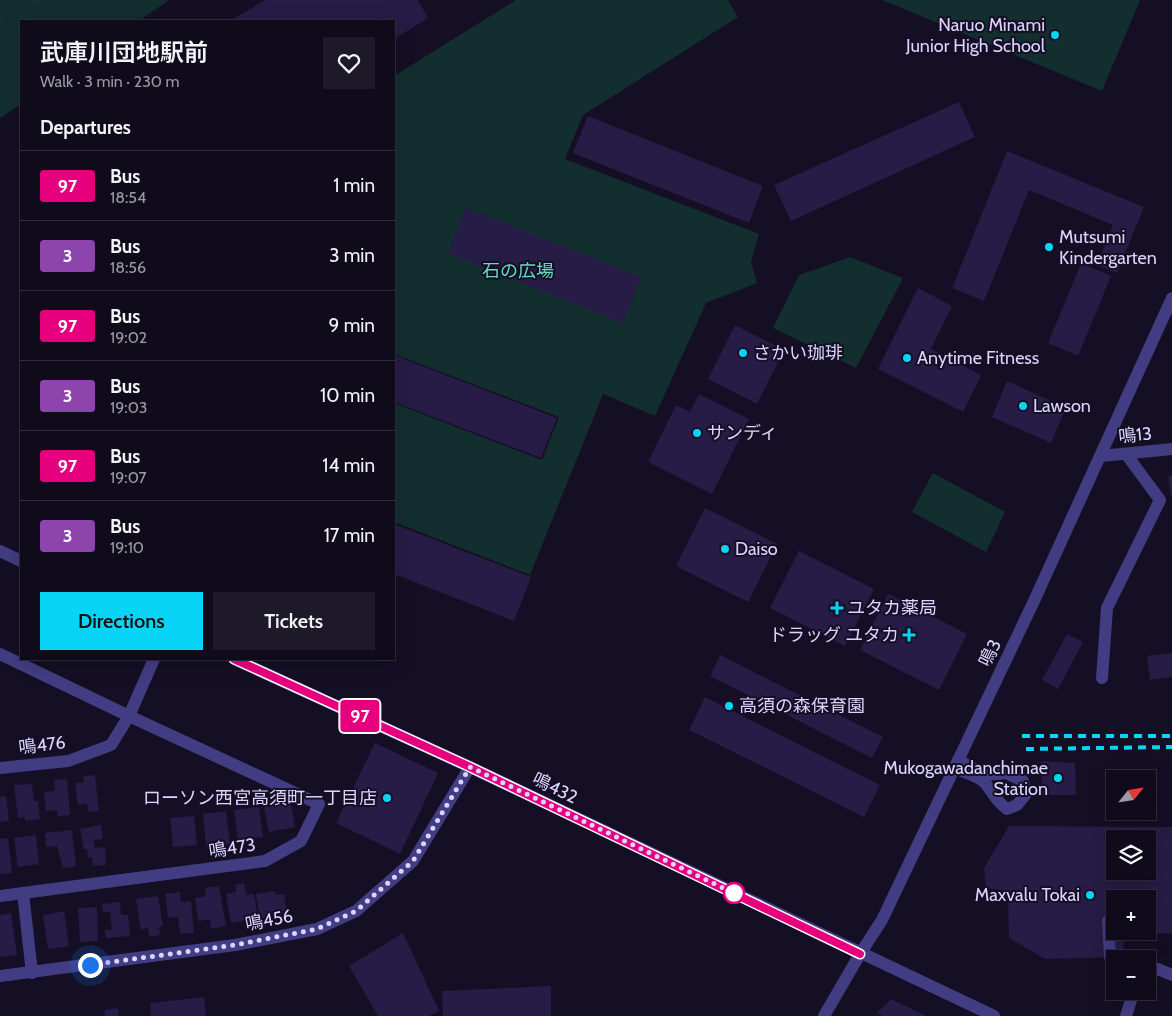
<!DOCTYPE html>
<meta charset="utf-8">
<style>
:root{--surface:#0f0b1b;--page:#1d1928;--text:#f1f3f6;--muted:#9b9ba3;--line:#2f2b3a;--accent:#08d4f6}
body{margin:0;font-family:Cabin,"Noto Sans JP",sans-serif;background:var(--page);color:var(--text);height:100vh;display:flex;flex-direction:column;font-size:19px;white-space:nowrap}
*{box-sizing:border-box;margin:0}
p{font-size:16px;color:var(--muted)}
.icon{flex:none;width:28px;height:28px;fill:none;stroke:currentColor;stroke-width:2;stroke-linecap:round;stroke-linejoin:round}
.map{position:relative;flex:1;overflow:hidden}
.drawer{position:absolute;left:20px;top:20px;width:375px;height:640px;display:flex;flex-direction:column;background:var(--surface);border-radius:0px;box-shadow:0 5px 20px #0002,0 0 0 1px var(--line)}
.drawer>*{flex:none}
.badge{padding:0 10px;border-radius:4px;font-size:18px;line-height:32px}
.needle{width:32px;rotate:60deg}
.fabs{position:absolute;left:1106px;top:770px;display:grid;gap:10px}
.fabs a{display:grid;place-items:center;width:50px;height:50px;border-radius:0px;background:var(--surface);box-shadow:0 5px 20px #0002,0 0 0 1px var(--line);font-size:25px}
.you{position:absolute;width:25px;height:25px;margin:-12px;border:4px solid #fff;border-radius:50%;background:#1a73e8;box-shadow:0 0 0 8px #1a73e833}
.map>.badge{position:absolute;translate:-50% -50%;box-shadow:0 0 0 2px #fff}
h2{padding:0 20px;font-size:19px;line-height:45px}
.round{display:grid;place-items:center;flex:none;width:52px;height:52px;border-radius:0px;background:var(--page)}
.head{display:flex;align-items:center;justify-content:space-between;height:85px;padding:0 20px}
h1{font-size:24px;font-weight:600;line-height:38px}
.button{display:flex;gap:10px;margin-top:auto;padding:10px 20px}
.button a{flex:1;height:58px;border-radius:0px;background:var(--accent);color:#111;font-size:20px;font-weight:600;line-height:58px;text-align:center}
.button a+a{background:var(--page);color:var(--text)}
ul{padding:0;list-style:none}
li{display:flex;align-items:center;gap:15px;height:70px;padding:0 20px;border-top:1px solid var(--line)}
li div{flex:1}
li b{display:block;font-size:19px}
li em{font-style:normal}
li .badge{min-width:55px;font-weight:700;text-align:center}
.map>svg:first-child{display:block}
</style>
<div class="map">
<svg width="1172" height="1016" viewBox="0 0 1172 1016">
<rect width="100%" height="100%" fill="#140f24"/>
<g fill="#132e2e">
<path d="M0 0H169L139 21H21V104L0 118Z"/>
<path d="M516 0H728L738 17 583 115 565 159 759 234 751 262 757 283 706 303 655 416 603 394 530 575 394 522V403L542 460 559 417 394 354V76Z"/>
<path d="M882 0H1140L1102 91Z"/>
<path d="M850 257 903 278 856 368 773 328 799 275Z"/>
<path d="M933 473 1005 512 986 552 912 512Z"/>
</g>
<g fill="#261c45" fill-rule="evenodd">
<path d="M265 0H418L428 18 394 39V21H230Z"/>
<path d="M959 102 975 137 791 221 774 185Z"/>
<path d="M588 116 763 186 749 223 573 153Z"/>
<path d="M1007 151 1144 207 1117 273 1097 265 1113 225 1029 190 984 301 952 288Z"/>
<path d="M466 208 641 277 623 323 448 253Z"/>
<path d="M1081 263 1111 276 1078 356 1048 343Z"/>
<path d="M918 288 952 306 931 349 981 375 963 412 878 369Z"/>
<path d="M735 325 784 350 757 404 708 379Z"/>
<path d="M394 355 557 418 541 458 394 402Z"/>
<path d="M1007 381 1066 408 1051 443 992 417Z"/>
<path d="M699 394 749 419 712 494 648 462 676 405 690 412Z"/>
<path d="M1172 475V497H1171L1168 476Z"/>
<path d="M705 508 777 544 748 602 676 566Z"/>
<path d="M394 524 531 577 514 621 394 574Z"/>
<path d="M799 551 874 589 845 646 770 608Z"/>
<path d="M888 594 967 634 939 690 860 650Z"/>
<path d="M1067 634 1083 642 1058 689 1042 680Z"/>
<path d="M1172 653V677L1150 680 1147 656Z"/>
<path d="M720 655 883 737 872 758 710 676Z"/>
<path d="M705 697 880 785 864 817 689 730Z"/>
<path d="M375 743 438 773 400 854 336 823Z"/>
<path d="M1041 761 1075 763 1076 795H1042Z"/>
<path d="M95 775 99 811 88 812 87 804 78 805 75 783 84 782 83 776Z"/>
<path d="M67 779 70 815 58 816 57 810 46 811 44 792 55 791 54 780Z"/>
<path d="M32 784 34 801H38L40 819 25 821V817L18 818 14 785Z"/>
<path d="M6 796 9 821 0 822V797Z"/>
<path d="M291 803 295 827 269 832 264 807Z"/>
<path d="M259 807 263 837 238 840 234 810Z"/>
<path d="M226 811 230 844 206 847 203 814Z"/>
<path d="M194 816 197 845 173 847 170 818Z"/>
<path d="M101 825 103 839 94 840 95 848 105 847 106 865 93 866 92 857 88 858 87 849 84 850 80 829Z"/>
<path d="M1009 826 1172 827V933L1123 934 1124 957 1045 959 1009 938 1008 891 986 888 984 868ZM1115 839H1148V871H1115ZM1115 899H1148V931H1115Z"/>
<path d="M72 830 76 867 63 868 57 846 46 847 45 833Z"/>
<path d="M36 835 39 864 18 867 14 838Z"/>
<path d="M8 838 12 873 0 874V839Z"/>
<path d="M244 883 246 895 254 894 258 919 231 923 226 894 236 892 235 885Z"/>
<path d="M219 886 226 926 211 929 210 919 198 921 195 898 206 896 205 888Z"/>
<path d="M275 891 276 895 284 894 288 919 274 921 273 916 260 918 256 894Z"/>
<path d="M180 892 181 902 191 901 194 933 180 934 178 917 168 918 165 894Z"/>
<path d="M158 896 163 926 159 927 160 935 149 937 148 928 141 930 136 899Z"/>
<path d="M120 902 121 915H128L130 936 106 938 105 930H112L110 912H103L102 904Z"/>
<path d="M97 907 98 941 80 942 78 908Z"/>
<path d="M64 911 69 946 48 949 43 915Z"/>
<path d="M11 913 17 955 0 957V915Z"/>
<path d="M403 933 439 1011 429 1016H378L349 966Z"/>
<path d="M551 986V1016H443L442 991Z"/>
<path d="M204 997 206 1016H151L150 1003Z"/>
<path d="M891 999 926 1016H881L877 1013Z"/>
<path d="M118 1008 119 1016H105L104 1010Z"/>
</g>
<g fill="none" stroke-linecap="round" stroke-linejoin="round">
<g stroke="#423c82" stroke-width="12">
<path d="M1101 456 1172 449"/>
<path d="M0 551 21 561"/>
<path d="M0 654 129 716 111 745 68 761 0 768"/>
<path d="M234 659 470 767 994 1016"/>
<path d="M1102 678 1107 608 1160 500 1126 454"/>
<path d="M954 768C963 772 980 776 986 784 993 794 997 802 1007 809L1017 805 1026 794 1023 781 1006 773 986 775 958 760"/>
<path d="M0 896 23 893"/>
<path d="M1108 921 1110 957"/>
<path d="M32 973 23 893 265 861 301 841 319 804 129 716 154 659"/>
<path d="M1148 974 1158 969 1172 975"/>
<path d="M0 976 235 945 317 929 356 911 413 861 470 767"/>
<path d="M824 1016 860 954 882 920 1034 601 1172 298"/>
<path d="M1126 1016 1134 991"/>
</g>
<g stroke="#08d4f6" stroke-width="4" stroke-dasharray="8 6" stroke-linecap="butt">
<path d="M1022 736H1172"/>
<path d="M1026 749 1172 747"/>
</g>
</g>
<g fill="none" stroke-linecap="round" stroke-linejoin="round">
<defs>
<path id="line" d="M234 659 470 767 860 954"/>
</defs>
<use href="#line" stroke="#fff" stroke-width="11"/>
<use href="#line" stroke="#e6007e" stroke-width="8"/>
<path stroke="#dbd4fe" stroke-width="5" stroke-dasharray="0 9" d="M90 965 235 945 317 929 356 911 413 861 470 767 740 896 734 893"/>
</g>
<g fill="#08d4f6" stroke="#140f24" stroke-width="2">
<circle cx="1055" cy="35" r="5"/>
<circle cx="1049" cy="247" r="5"/>
<circle cx="743" cy="353" r="5"/>
<circle cx="907" cy="358" r="5"/>
<circle cx="1023" cy="406" r="5"/>
<circle cx="697" cy="433" r="5"/>
<circle cx="725" cy="549" r="5"/>
<path d="M834.5 600.5h5v5h5v5h-5v5h-5v-5h-5v-5h5z"/>
<path d="M906.5 627.5h5v5h5v5h-5v5h-5v-5h-5v-5h5z"/>
<circle cx="729" cy="706" r="5"/>
<circle cx="1058" cy="778" r="5"/>
<circle cx="387" cy="798" r="5"/>
<circle cx="1090" cy="895" r="5"/>
</g>
<circle fill="#fff" stroke="#e6007e" stroke-width="2.5" cx="734" cy="893" r="10"/>
<g text-anchor="middle" dominant-baseline="central" stroke-width="4" stroke-linejoin="round" paint-order="stroke">
<g font-size="18" fill="#dbd4fe" stroke="#140f24" text-anchor="start">
<text x="1045" y="25" text-anchor="end">Naruo Minami<tspan x="1045" dy="21">Junior High School</tspan></text>
<text x="1059" y="237">Mutsumi<tspan x="1059" dy="21">Kindergarten</tspan></text>
<text x="753" y="353">さかい珈琲</text>
<text x="917" y="358">Anytime Fitness</text>
<text x="1033" y="406">Lawson</text>
<text x="707" y="433">サンディ</text>
<text x="735" y="549">Daiso</text>
<text x="847" y="608">ユタカ薬局</text>
<text x="899" y="635" text-anchor="end">ドラッグ ユタカ</text>
<text x="739" y="706">高須の森保育園</text>
<text x="1048" y="768" text-anchor="end">Mukogawadanchimae<tspan x="1048" dy="21">Station</tspan></text>
<text x="377" y="798" text-anchor="end">ローソン西宮高須町一丁目店</text>
<text x="1080" y="895" text-anchor="end">Maxvalu Tokai</text>
</g>
<g font-size="18" fill="#62dcc2" stroke="#140f24">
<text x="518" y="271">石の広場</text>
</g>
<g font-size="18" fill="#dbd4fe" stroke="#140f24">
<text transform="translate(1135 435) rotate(-6)">鳴13</text>
<text transform="translate(990 653) rotate(-64)">鳴3</text>
<text transform="translate(42 745) rotate(-7)">鳴476</text>
<text transform="translate(555 788) rotate(26)">鳴432</text>
<text transform="translate(232 848) rotate(-9)">鳴473</text>
<text transform="translate(269 920) rotate(-11)">鳴456</text>
</g>
</g>
</svg>
<div class="fabs">
<a><svg class="needle" viewBox="-14 -14 28 28"><path d="M0-13l5 13h-10z" fill="#e53935"/><path d="M0 13l5-13h-10z" fill="#9b9ba3"/></svg></a>
<a><svg class="icon" aria-label="layers" viewBox="0 0 24 24"><path d="M12 4l9 5-9 5-9-5zM3 14l9 5 9-5"/></svg></a>
<a>+</a>
<a>−</a>
</div>
<div class="you" style="left:90px;top:965px"></div>
<b class="badge" style="left:360px;top:716px;background:#e6007e;color:#fff">97</b>
<section class="drawer">
<div class="head"><div><h1>武庫川団地駅前</h1><p>Walk · 3 min · 230 m</p></div><a class="round"><svg class="icon" aria-label="heart" viewBox="0 0 24 24"><path d="M12 20l-8-8c-3-5 5-10 8-4 3-6 11-1 8 4z"/></svg></a></div>
<h2>Departures</h2>
<ul>
<li><span class="badge" style="background:#e6007e;color:#fff">97</span><div><b>Bus</b><p>18:54</p></div><em>1 min</em></li>
<li><span class="badge" style="background:#8e44ad;color:#fff">3</span><div><b>Bus</b><p>18:56</p></div><em>3 min</em></li>
<li><span class="badge" style="background:#e6007e;color:#fff">97</span><div><b>Bus</b><p>19:02</p></div><em>9 min</em></li>
<li><span class="badge" style="background:#8e44ad;color:#fff">3</span><div><b>Bus</b><p>19:03</p></div><em>10 min</em></li>
<li><span class="badge" style="background:#e6007e;color:#fff">97</span><div><b>Bus</b><p>19:07</p></div><em>14 min</em></li>
<li><span class="badge" style="background:#8e44ad;color:#fff">3</span><div><b>Bus</b><p>19:10</p></div><em>17 min</em></li>
</ul>
<div class="button"><a>Directions</a><a>Tickets</a></div>
</section>
</div>
